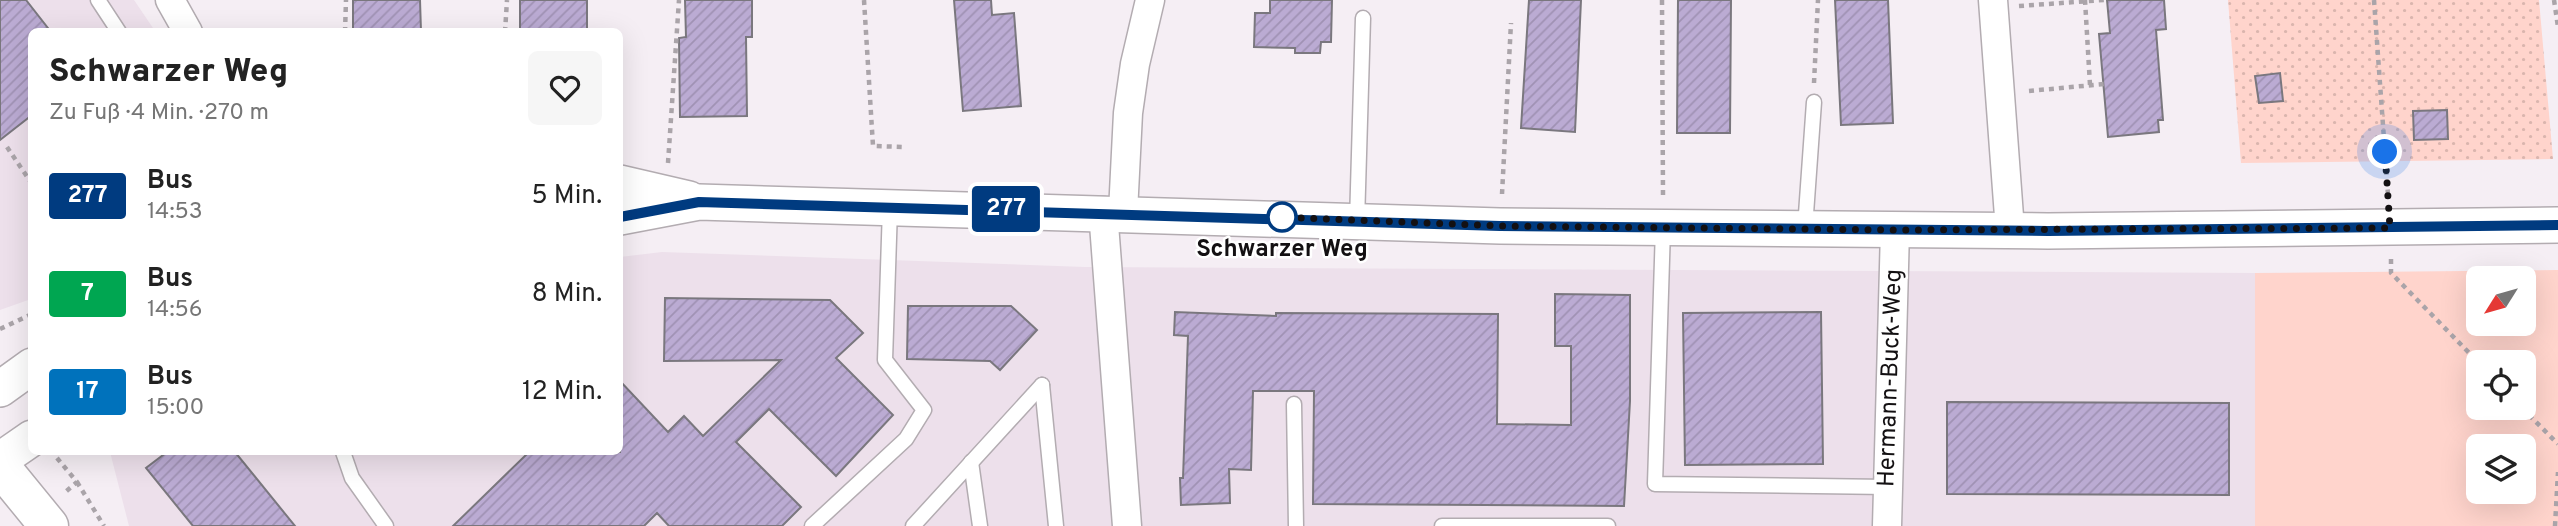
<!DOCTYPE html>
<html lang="de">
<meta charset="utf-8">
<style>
:root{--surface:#fff;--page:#f6f6f6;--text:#222;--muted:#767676}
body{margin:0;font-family:Overpass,sans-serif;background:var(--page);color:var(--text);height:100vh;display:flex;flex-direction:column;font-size:26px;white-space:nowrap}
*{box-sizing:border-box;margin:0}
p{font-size:23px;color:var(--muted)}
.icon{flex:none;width:38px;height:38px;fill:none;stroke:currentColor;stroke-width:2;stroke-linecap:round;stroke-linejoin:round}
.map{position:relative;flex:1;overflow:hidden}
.details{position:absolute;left:28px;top:28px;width:595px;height:427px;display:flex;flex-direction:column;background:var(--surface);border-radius:10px;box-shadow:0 7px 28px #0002}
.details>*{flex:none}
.badge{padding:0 14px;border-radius:5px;font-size:24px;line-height:46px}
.needle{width:46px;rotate:233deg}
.tools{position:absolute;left:2466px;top:266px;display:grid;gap:14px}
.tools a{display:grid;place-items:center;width:70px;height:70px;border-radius:10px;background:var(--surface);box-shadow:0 7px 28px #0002;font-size:35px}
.you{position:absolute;width:35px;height:35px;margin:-18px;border:5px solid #fff;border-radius:50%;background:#1a73e8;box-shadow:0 0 0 10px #1a73e833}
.map>.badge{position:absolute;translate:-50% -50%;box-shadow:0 0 0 4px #fff}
.round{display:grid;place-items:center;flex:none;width:74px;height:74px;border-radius:10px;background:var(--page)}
.headline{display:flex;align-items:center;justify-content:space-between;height:119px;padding:0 21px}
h1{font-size:33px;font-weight:800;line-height:52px}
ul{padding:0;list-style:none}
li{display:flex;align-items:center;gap:21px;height:98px;padding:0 21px}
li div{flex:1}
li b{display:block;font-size:26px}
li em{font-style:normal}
li .badge{min-width:77px;font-weight:700;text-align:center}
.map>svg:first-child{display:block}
</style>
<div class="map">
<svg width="2558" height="526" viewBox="0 0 2558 526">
<defs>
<pattern id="grass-dots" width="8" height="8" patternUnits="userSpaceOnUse" patternTransform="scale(1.75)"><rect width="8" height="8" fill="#ffd4cc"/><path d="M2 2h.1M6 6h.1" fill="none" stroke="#dab5ae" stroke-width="1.8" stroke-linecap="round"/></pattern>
<pattern id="building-hatch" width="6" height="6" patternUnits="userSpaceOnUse" patternTransform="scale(1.75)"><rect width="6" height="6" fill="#bbabd3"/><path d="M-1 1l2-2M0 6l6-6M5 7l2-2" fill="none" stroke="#a092b4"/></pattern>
</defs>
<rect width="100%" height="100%" fill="#f5eef4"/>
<g fill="#ede0eb">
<path d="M0 0H134L155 31 32 32 31 299 0 310Z"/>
<path d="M662 252 1085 267 2255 273V526H129L110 452H620V257Z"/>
</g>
<path fill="url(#grass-dots)" d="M2228 0H2539L2553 159 2241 163Z"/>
<path fill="#ffd4cc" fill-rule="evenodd" d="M2558 270V526H2255V273ZM2478 278H2524V324H2478ZM2478 362H2524V408H2478ZM2478 446H2524V492H2478Z"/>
<g fill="url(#building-hatch)" stroke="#7a777e" stroke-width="2">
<path d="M0 0H26L51 32H32V115L0 140Z"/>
<path d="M353 0H420L421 32H353Z"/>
<rect x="520" y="0" width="67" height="32"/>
<path d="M685 0H752V37H746L747 116 680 117 679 38 686 37Z"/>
<path d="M954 0H991L992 15 1014 13 1021 106 963 111Z"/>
<path d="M1270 0H1332L1331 42H1321L1320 53H1295V48L1254 47 1255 13H1270Z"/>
<path d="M1529 0H1581L1575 132 1521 128Z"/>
<path d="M1678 0H1731L1730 133H1677Z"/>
<path d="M1835 0H1888L1893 123 1841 125Z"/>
<path d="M2107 0H2164L2166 29 2156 30 2163 120H2158L2159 132 2108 137 2099 34 2110 33Z"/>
<path d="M2280 73 2283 101 2259 103 2255 76Z"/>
<path d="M2447 110 2448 139 2414 140 2413 111Z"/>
<path d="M1555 294 1630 295V401L1624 506 1313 504 1314 391H1253L1251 470 1229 469 1230 503 1181 505 1180 478H1183L1188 336 1174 335 1175 312 1276 316V313L1498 314 1497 424 1571 425V346H1555Z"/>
<path d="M665 298 830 300 863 333 836 358 893 415 836 476 769 409 736 442 801 507 782 526H669L657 513 644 526H453L529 452H620V381L668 432 684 416 703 436 781 360 664 361Z"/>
<path d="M908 306H1011L1037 330 1000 370 990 361 907 359Z"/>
<path d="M1821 312 1823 464 1685 465 1683 313Z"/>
<path d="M1947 402 2229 403V495L1947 494Z"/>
<path d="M167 452H235L295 526H193L146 468Z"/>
</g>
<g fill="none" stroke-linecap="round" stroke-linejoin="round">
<defs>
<g id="service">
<path d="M98 0 119 32"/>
<path d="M1357 222 1363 18"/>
<path d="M1663 228 1655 484 1888 487"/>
<path d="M1805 228 1814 102"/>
<path d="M1042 385 1056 526"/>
<path d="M1294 404 1296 526"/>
<path d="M343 452 352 478 386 526"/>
<path d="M971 462 980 526"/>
<path d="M812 526 906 439 924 410 885 360 890 208"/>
<path d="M913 526 1042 385"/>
<path d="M1442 526H1608"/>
</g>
<g id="minor">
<path d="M170 0 188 32"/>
<path d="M1993 0 2010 230"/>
<path d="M1103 211 1127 526"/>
<path d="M1123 212 1128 113 1135 64 1150 0"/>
<path d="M1887 526 1895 230"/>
</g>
<g id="tertiary">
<path d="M620 183 689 199"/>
<path d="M620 217 699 202 1500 226 2048 231 2558 225"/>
<path d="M0 389 32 366"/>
<path d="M0 460 32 438"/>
</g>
<path id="secondary" d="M0 466 49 526"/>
</defs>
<use href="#service" stroke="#b3acb1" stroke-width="17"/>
<use href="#minor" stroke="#b3acb1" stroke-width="31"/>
<use href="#tertiary" stroke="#b3acb1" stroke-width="38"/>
<use href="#secondary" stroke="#b3acb1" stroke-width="41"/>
<g stroke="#aaa4a9" stroke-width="4.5" stroke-dasharray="5 5" stroke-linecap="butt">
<path d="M864 0 873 146 904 147"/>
<path d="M1662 0 1663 195"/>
<path d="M2085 0 2090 85"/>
<path d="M2374 0 2388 195"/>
<path d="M2554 0 2558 27"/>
<path d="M2019 6 2104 0"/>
<path d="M345 32 346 0"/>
<path d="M505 32 507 0"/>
<path d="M1814 83 1818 0"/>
<path d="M2029 91 2104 84"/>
<path d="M7 147 32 184"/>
<path d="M668 163 679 0"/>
<path d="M1502 194 1511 23"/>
<path d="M2391 259V273L2478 362"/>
<path d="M0 329 32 314"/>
<path d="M2522 408 2558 444"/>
<path d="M57 458 77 482 63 494"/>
<path d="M77 482 104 526"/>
<path d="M2555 526 2558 472"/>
</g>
<use href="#service" stroke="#fff" stroke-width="14"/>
<use href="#minor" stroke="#fff" stroke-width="28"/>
<use href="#tertiary" stroke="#fff" stroke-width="35"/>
<use href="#secondary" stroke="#fff" stroke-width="38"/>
</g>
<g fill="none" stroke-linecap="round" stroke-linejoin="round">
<defs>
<path id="line" d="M620 217 699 202 1500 226 2048 231 2558 225"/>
</defs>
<use href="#line" stroke="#fff" stroke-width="16"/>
<use href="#line" stroke="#003b80" stroke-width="10"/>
<path stroke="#131012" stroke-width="7" stroke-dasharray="0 12.6" d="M1282 217H1279L1500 226 1895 230 2390 228 2385 152"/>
</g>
<circle fill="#fff" stroke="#003b80" stroke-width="3.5" cx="1282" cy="217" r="14"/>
<g text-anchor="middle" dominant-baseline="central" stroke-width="5" stroke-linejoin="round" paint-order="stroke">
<g font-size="24" font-weight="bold" fill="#131012" stroke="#fff">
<text x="1282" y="250">Schwarzer Weg</text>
</g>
<g font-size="24" fill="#131012" stroke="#fff">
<text transform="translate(1891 378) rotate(-88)">Hermann-Buck-Weg</text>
</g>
</g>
</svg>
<div class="tools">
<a><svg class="needle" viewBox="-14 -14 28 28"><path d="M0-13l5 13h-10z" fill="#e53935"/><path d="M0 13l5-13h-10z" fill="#767676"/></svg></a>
<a><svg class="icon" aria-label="locate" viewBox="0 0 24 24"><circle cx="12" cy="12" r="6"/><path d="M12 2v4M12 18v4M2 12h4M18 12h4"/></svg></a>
<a><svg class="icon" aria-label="layers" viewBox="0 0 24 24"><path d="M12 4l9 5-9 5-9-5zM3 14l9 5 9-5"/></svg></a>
</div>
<div class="you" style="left:2385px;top:152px"></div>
<b class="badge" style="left:1006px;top:209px;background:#003b80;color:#fff">277</b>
<section class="details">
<div class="headline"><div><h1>Schwarzer Weg</h1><p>Zu Fuß · 4 Min. · 270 m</p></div><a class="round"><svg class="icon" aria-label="heart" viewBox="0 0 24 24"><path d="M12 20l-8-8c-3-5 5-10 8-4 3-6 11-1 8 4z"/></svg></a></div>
<ul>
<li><span class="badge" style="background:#003b80;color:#fff">277</span><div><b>Bus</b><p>14:53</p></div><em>5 Min.</em></li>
<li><span class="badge" style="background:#00a651;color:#fff">7</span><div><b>Bus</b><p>14:56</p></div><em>8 Min.</em></li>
<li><span class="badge" style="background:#0072bc;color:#fff">17</span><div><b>Bus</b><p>15:00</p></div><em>12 Min.</em></li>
</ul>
</section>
</div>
